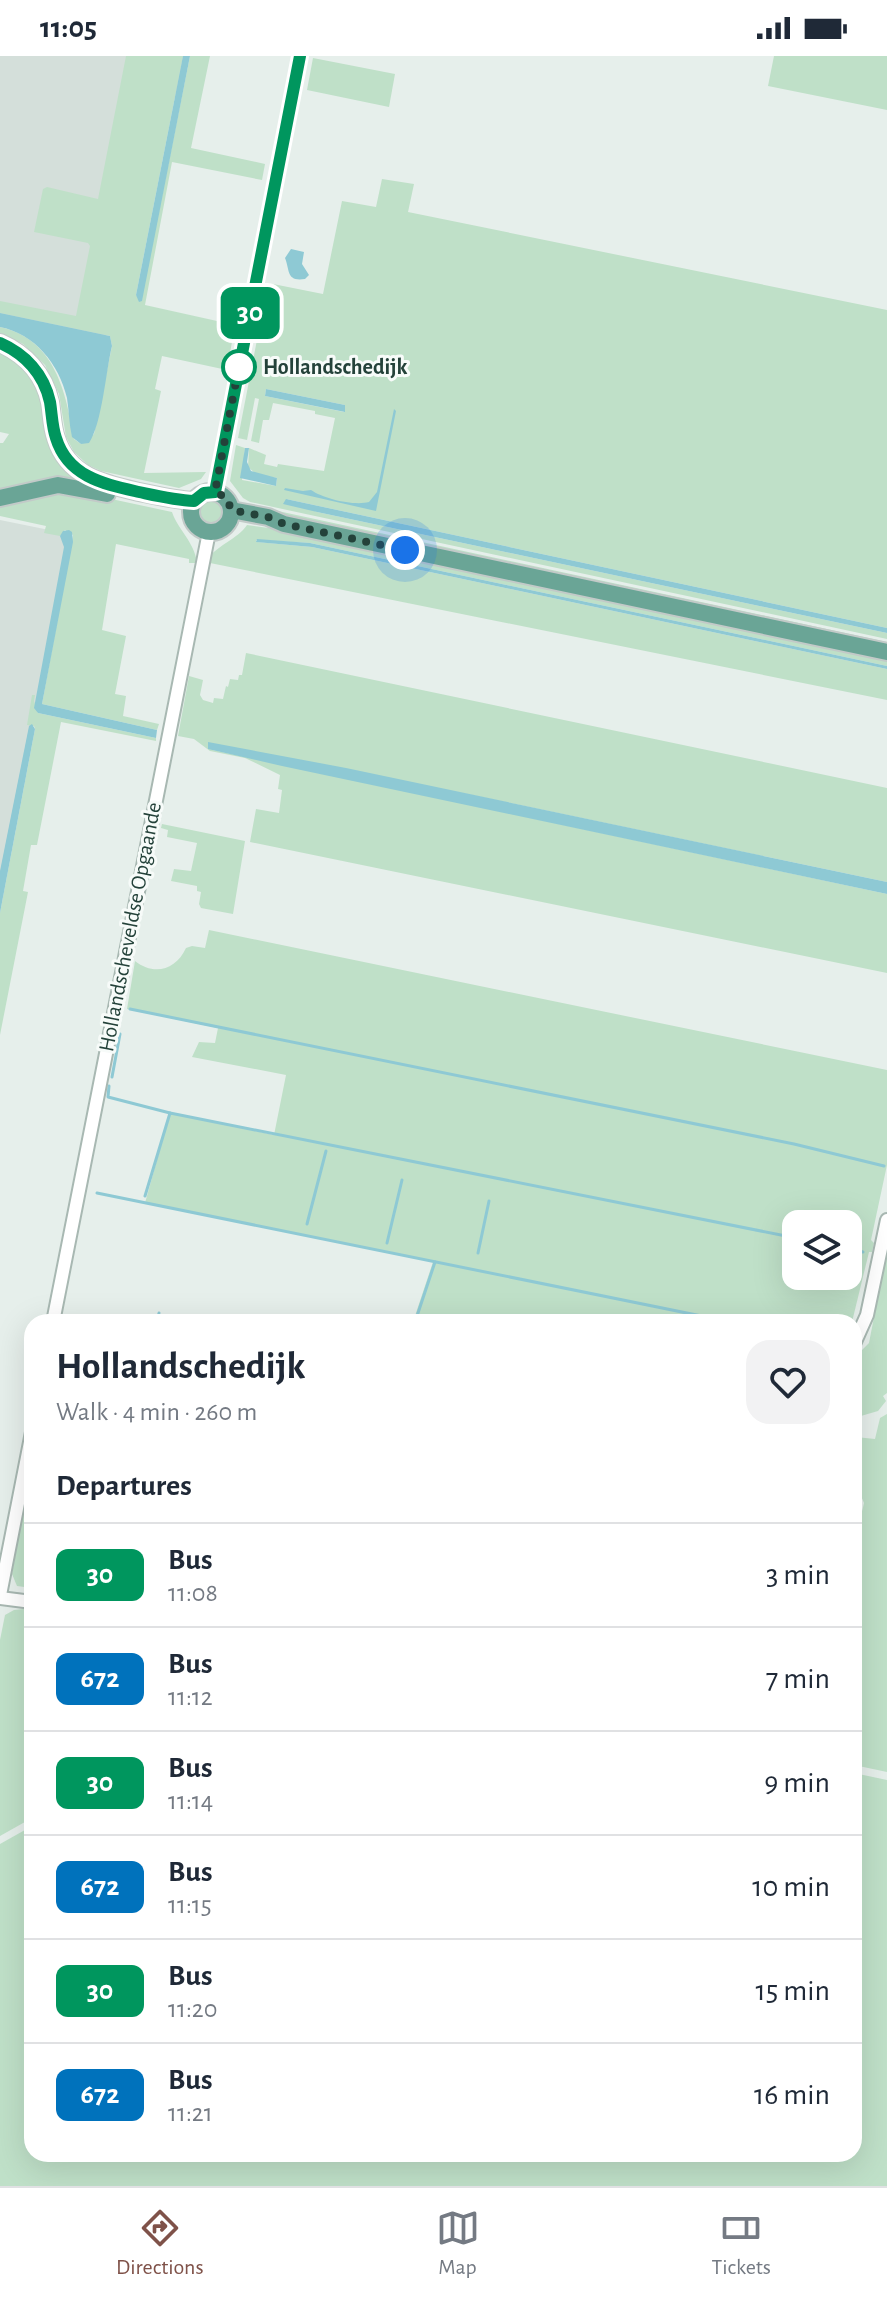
<!DOCTYPE html>
<meta charset="utf-8">
<style>
:root{--surface:#fff;--page:#f2f2f3;--text:#1f2937;--muted:#747a83;--line:#e0e1e3;--accent:#7f5249}
body{margin:0;font-family:"Alegreya Sans",sans-serif;background:var(--page);color:var(--text);height:100vh;display:flex;flex-direction:column;font-size:30px;white-space:nowrap}
*{box-sizing:border-box;margin:0}
p{font-size:26px;color:var(--muted)}
.icon{flex:none;width:44px;height:44px;fill:none;stroke:currentColor;stroke-width:2;stroke-linecap:round;stroke-linejoin:round}
.map{position:relative;flex:1;overflow:hidden}
.details{position:absolute;left:24px;top:1258px;width:838px;height:848px;display:flex;flex-direction:column;background:var(--surface);border-radius:24px;box-shadow:0 8px 32px #0002}
.details>*{flex:none}
.badge{padding:0 16px;border-radius:12px;font-size:28px;line-height:52px}
.controls{position:absolute;left:782px;top:1154px;display:grid;gap:16px}
.controls a{display:grid;place-items:center;width:80px;height:80px;border-radius:16px;background:var(--surface);box-shadow:0 8px 32px #0002;font-size:40px}
.you{position:absolute;width:40px;height:40px;margin:-20px;border:6px solid #fff;border-radius:50%;background:#1a73e8;box-shadow:0 0 0 12px #1a73e833}
.map>.badge{position:absolute;translate:-50% -50%;box-shadow:0 0 0 4px #fff}
h2{padding:0 32px;font-size:30px;line-height:72px}
.round{display:grid;place-items:center;flex:none;width:84px;height:84px;border-radius:24px;background:var(--page)}
.summary{display:flex;align-items:center;justify-content:space-between;height:136px;padding:0 32px}
h1{font-size:38px;font-weight:600;line-height:60px}
ul{padding:0;list-style:none}
li{display:flex;align-items:center;gap:24px;height:104px;padding:0 32px;border-top:2px solid var(--line)}
li div{flex:1}
li b{display:block;font-size:30px}
li em{font-style:normal}
li .badge{min-width:88px;font-weight:700;text-align:center}
.status{display:flex;justify-content:space-between;align-items:center;height:56px;padding:0 40px;background:var(--surface);direction:ltr}
.status svg{height:22px;fill:currentColor}
.tabs{display:flex;justify-content:space-around;align-items:center;height:112px;border-top:2px solid var(--line);background:var(--surface);font-size:22px;color:var(--muted)}
.tabs a{display:grid;justify-items:center;gap:4px}
.tabs .selected{color:var(--accent)}
.map>svg:first-child{display:block}
</style>
<div class="status"><b>11:05</b><svg viewBox="0 0 49 12"><path d="M0 12V9h3v3zM5 12V6h3v6zM10 12V3h3v9zM15 12V0h3v12zM26 1h20v11H26zM47 4h2v5h-2z"/></svg></div>
<div class="map">
<svg width="887" height="2130" viewBox="0 0 887 2130">
<rect width="100%" height="100%" fill="#e6efeb"/>
<g fill="#d4dfda">
<path d="M0 0H187L102 286 0 264Z"/>
<path d="M0 464 69 478 0 838Z"/>
</g>
<g fill="#bfe0c8" fill-rule="evenodd">
<path d="M126 0H183L136 239 141 245 190 0H210L191 92 265 108 262 124 172 106 145 249 235 269 227 314 162 300 155 333 161 335 144 417 206 416 201 423 179 432 101 415 88 409 74 396 66 381 59 338 45 309 23 288 0 277V271C55 283 66 336 74 383L81 388 94 378 112 290 110 280 0 257V245L76 260 90 190 88 187 34 176 43 133 47 131 98 143Z"/>
<path d="M774 0H887V54L768 30Z"/>
<path d="M313 2 395 18 389 51 307 34Z"/>
<path d="M382 123 414 128 408 156 887 254V572L286 443 317 456 887 577V583L250 446 243 442 230 425 236 389 245 392 242 424 276 430 277 422 256 418 248 411 249 392 266 399 264 408 277 411 278 408 324 415 335 362 315 358V355L273 347 269 364H263L259 387 251 385 259 343 255 342 247 384 238 382 268 227 323 238 342 145 376 151ZM266 333 345 349 344 356 265 340Z"/>
<path d="M0 291 37 322 50 374 92 427 0 439V387H3L9 378 0 376Z"/>
<path d="M41 435 102 441 172 456C177 472 195 487 197 507H189V503L116 488 102 574 126 580 115 638 126 640 123 660 159 668 157 674 42 648 73 479 65 474 60 480 44 477 46 470 0 460V445Z"/>
<circle cx="211" cy="456" r="13"/>
<path d="M250 449 887 586V591L288 463Z"/>
<path d="M247 469 298 476 887 600V610L310 487 256 484 257 486 312 491 887 613V644L205 506C215 490 238 483 247 469Z"/>
<path d="M246 597 887 732V826L467 738 208 693 887 838V917L250 786 256 753 279 757 282 734 278 733 280 719 245 702 210 695 194 683 178 680 189 620 203 624 200 639 203 644 213 647 214 642 223 643 226 630 228 631 230 623 238 624 239 619H242Z"/>
<path d="M32 639H35L34 645 38 657 156 682V685L61 666 37 789H31L23 835 28 836 0 979V857L35 673 34 670 27 669Z"/>
<path d="M162 768 245 785 233 858 201 852 199 848 201 836 197 835V830L171 825 174 813 191 815 197 787 167 781 168 774 161 772Z"/>
<path d="M209 874 887 1014V1109L871 1184 874 1187 872 1196H869L852 1266H413L433 1206 145 1147 170 1057 274 1079 286 1019 192 1001 199 986 215 987 218 972 127 953 135 905C154 920 176 914 186 892L192 890 205 892ZM796 1168H848V1220H796Z"/>
<path d="M887 1194V1337L883 1340 886 1345 878 1355 854 1362V1302L869 1287Z"/>
<path d="M887 1358V1716L854 1709 856 1507 854 1506V1468H859L864 1447 859 1435 861 1426 854 1423 856 1381 875 1383 880 1362Z"/>
<path d="M24 1452 32 1453V1532L17 1530 12 1518Z"/>
<path d="M32 1552V1762L0 1780V1584L5 1559 14 1554Z"/>
<path d="M854 1717 887 1724V2130H0V1788L32 1770V2098H854Z"/>
</g>
<g fill="#8ec9d4">
<path d="M183 0H190L142 245 139 246 136 239Z"/>
<path d="M291 193 304 196 302 208 309 219 305 223C286 226 290 214 285 202Z"/>
<path d="M0 257 110 280 112 290C106 314 102 368 89 387L81 388 72 381C69 368 69 355 67 342 59 308 35 278 0 271Z"/>
<path d="M266 333 345 349V356L265 340Z"/>
<path d="M394 353 396 355 376 455 284 434 285 432 303 435 311 434C324 443 354 450 369 446L377 436Z"/>
<path d="M245 392H249L247 406 251 415 277 422 276 430 240 422Z"/>
<path d="M286 443 887 572V577L317 456 283 448Z"/>
<path d="M69 474 72 476 73 486 42 648 157 674 156 682 38 657 34 652 64 491 60 480 63 475Z"/>
<path d="M257 483 310 487 887 610V613L312 491 256 486Z"/>
<path d="M32 668 35 673 0 857V815L29 670Z"/>
<path d="M208 686 346 712 887 826V838L282 710 208 693Z"/>
</g>
<g fill="none" stroke-linecap="round" stroke-linejoin="round">
<g stroke="#8ec9d4" stroke-width="3">
<path d="M130 953 794 1088 884 1110"/>
<path d="M112 1021 120 978"/>
<path d="M109 1030 108 1041 170 1057"/>
<path d="M97 1137 731 1266"/>
<path d="M145 1140 170 1057 796 1182"/>
<path d="M307 1168 326 1095"/>
<path d="M387 1187 402 1124"/>
<path d="M848 1192 863 1196"/>
<path d="M478 1197 489 1145"/>
<path d="M157 1266 159 1257"/>
<path d="M415 1266 435 1206"/>
</g>
<defs>
<g id="minor">
<path d="M215 436 300 0"/>
<path d="M53 1266 209 476"/>
<path d="M854 1288 867 1259 887 1164"/>
<path d="M0 1539 32 1376"/>
<path d="M0 1542 32 1546"/>
</g>
<g id="major">
<path d="M0 287C25 298 44 318 50 346 52 358 52 371 56 382 68 421 104 428 139 436 158 440 175 444 194 445"/>
<circle cx="211" cy="456" r="20"/>
<path d="M0 442 58 429 107 438"/>
<path d="M231 454 268 461 284 468 887 596"/>
</g>
</defs>
<use href="#minor" stroke="#a8b8b2" stroke-width="16"/>
<use href="#major" stroke="#c2cac8" stroke-width="20"/>
<use href="#minor" stroke="#fff" stroke-width="12"/>
<use href="#major" stroke="#6aa596" stroke-width="16"/>
</g>
<g fill="none" stroke-linecap="round" stroke-linejoin="round">
<defs>
<path id="line" d="M0 287C25 298 44 318 50 346 52 358 52 371 56 382 68 421 104 428 139 436 158 440 175 444 194 445L204 437 215 436 300 0"/>
</defs>
<use href="#line" stroke="#fff" stroke-width="18"/>
<use href="#line" stroke="#00965e" stroke-width="12"/>
<path stroke="#24423a" stroke-width="8" stroke-dasharray="0 14.4" d="M239 311 241 299 215 436 227 442 231 454 268 461 284 468 405 494"/>
</g>
<circle fill="#fff" stroke="#00965e" stroke-width="4" cx="239" cy="311" r="16"/>
<g text-anchor="middle" dominant-baseline="central" stroke-width="6" stroke-linejoin="round" paint-order="stroke">
<g font-size="22" font-weight="bold" fill="#24423a" stroke="#f7fbf9" text-anchor="start">
<text x="263" y="311">Hollandschedijk</text>
</g>
<g font-size="22" fill="#24423a" stroke="#f7fbf9">
<text transform="translate(130 871) rotate(-79)">Hollandscheveldse Opgaande</text>
</g>
</g>
</svg>
<div class="controls">
<a><svg class="icon" aria-label="layers" viewBox="0 0 24 24"><path d="M12 4l9 5-9 5-9-5zM3 14l9 5 9-5"/></svg></a>
</div>
<div class="you" style="left:405px;top:494px"></div>
<b class="badge" style="left:250px;top:257px;background:#00965e;color:#fff">30</b>
<section class="details">
<div class="summary"><div><h1>Hollandschedijk</h1><p>Walk · 4 min · 260 m</p></div><a class="round"><svg class="icon" aria-label="heart" viewBox="0 0 24 24"><path d="M12 20l-8-8c-3-5 5-10 8-4 3-6 11-1 8 4z"/></svg></a></div>
<h2>Departures</h2>
<ul>
<li><span class="badge" style="background:#00965e;color:#fff">30</span><div><b>Bus</b><p>11:08</p></div><em>3 min</em></li>
<li><span class="badge" style="background:#0072bc;color:#fff">672</span><div><b>Bus</b><p>11:12</p></div><em>7 min</em></li>
<li><span class="badge" style="background:#00965e;color:#fff">30</span><div><b>Bus</b><p>11:14</p></div><em>9 min</em></li>
<li><span class="badge" style="background:#0072bc;color:#fff">672</span><div><b>Bus</b><p>11:15</p></div><em>10 min</em></li>
<li><span class="badge" style="background:#00965e;color:#fff">30</span><div><b>Bus</b><p>11:20</p></div><em>15 min</em></li>
<li><span class="badge" style="background:#0072bc;color:#fff">672</span><div><b>Bus</b><p>11:21</p></div><em>16 min</em></li>
</ul>
</section>
</div>
<nav class="tabs">
<a class="selected"><svg class="icon" aria-label="directions" viewBox="0 0 24 24"><path d="M12 3l9 9-9 9-9-9zM9 14v-3h6M13 9l2 2-2 2"/></svg>Directions</a>
<a><svg class="icon" aria-label="map" viewBox="0 0 24 24"><path d="M3 6l6-2 6 2 6-2v14l-6 2-6-2-6 2zM9 4v14M15 6v14"/></svg>Map</a>
<a><svg class="icon" aria-label="tickets" viewBox="0 0 24 24"><path d="M3 7h18v10H3zM15 7v10"/></svg>Tickets</a>
</nav>
